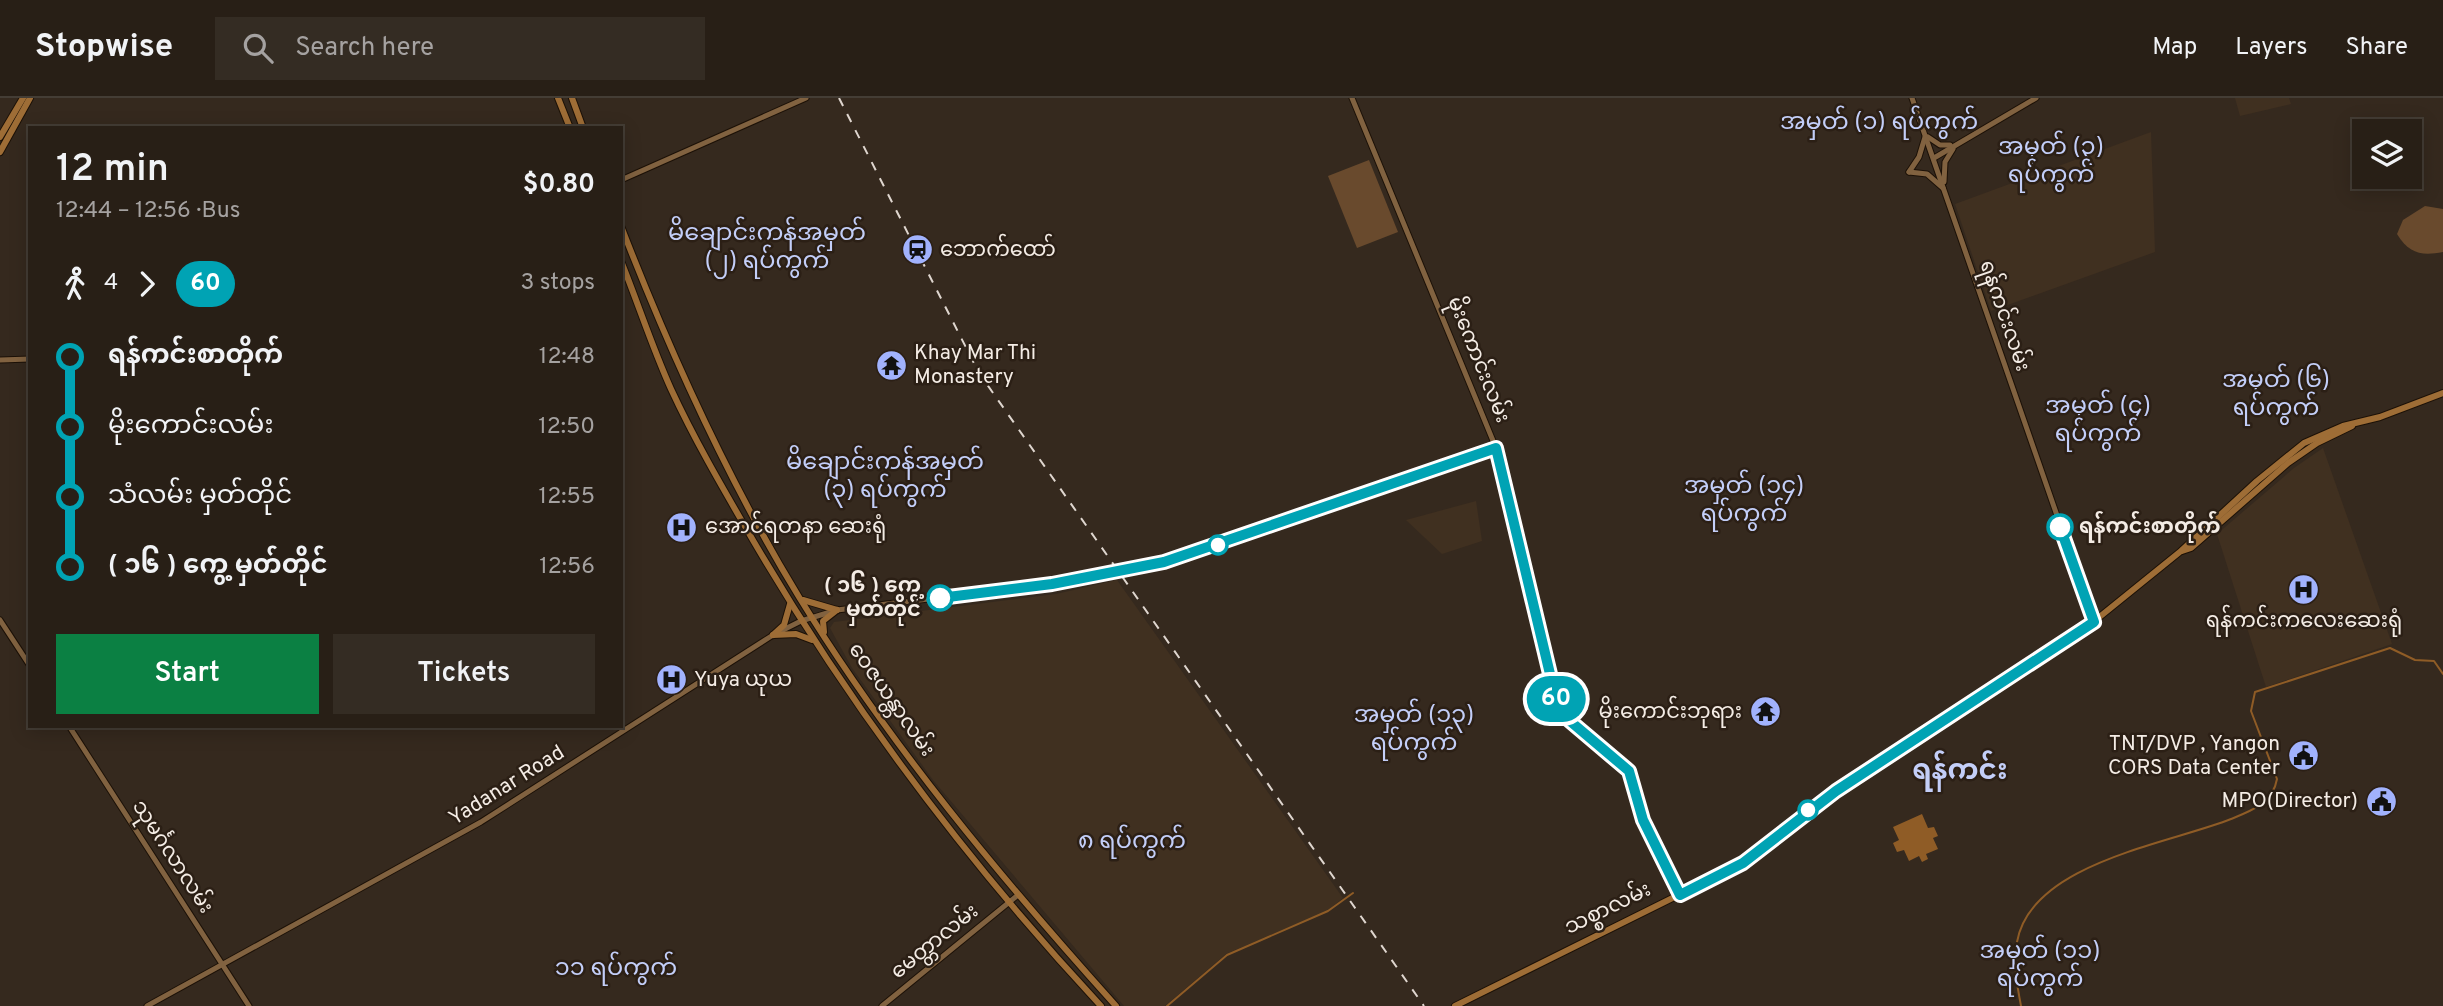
<!DOCTYPE html>
<meta charset="utf-8">
<style>
:root{--surface:#281f16;--page:#342c23;--text:#f1f3f6;--muted:#a5a2a1;--line:#443d35;--accent:#0b8043}
body{margin:0;font-family:Overpass,"Noto Sans Myanmar",sans-serif;background:var(--page);color:var(--text);height:100vh;display:flex;flex-direction:column;font-size:26px;white-space:nowrap}
*{box-sizing:border-box;margin:0}
p{font-size:23px;color:var(--muted)}
.icon{flex:none;width:38px;height:38px;fill:none;stroke:currentColor;stroke-width:2;stroke-linecap:round;stroke-linejoin:round}
.map{position:relative;flex:1;overflow:hidden}
.drawer{position:absolute;left:28px;top:28px;width:595px;height:602px;display:flex;flex-direction:column;background:var(--surface);border-radius:0px;box-shadow:0 4px 18px #0003,0 0 0 2px var(--line)}
.drawer>*{flex:none}
.badge{padding:0 14px;border-radius:23px;font-size:24px;line-height:46px}
.fabs{position:absolute;left:2352px;top:21px;display:grid;gap:14px}
.fabs a{display:grid;place-items:center;width:70px;height:70px;border-radius:0px;background:var(--surface);box-shadow:0 4px 18px #0003,0 0 0 2px var(--line);font-size:35px}
.map>.badge{position:absolute;translate:-50% -50%;box-shadow:0 0 0 4px #fff}
.legs{display:flex;align-items:center;gap:10px;height:77px;padding:0 28px;font-size:23px}
.legs p{margin-inline-start:auto}
.summary{display:flex;align-items:center;justify-content:space-between;height:119px;padding:0 28px}
h1{font-size:38px;font-weight:600;line-height:52px}
.cta{display:flex;gap:14px;margin-top:auto;padding:14px 28px}
.cta a{flex:1;height:80px;border-radius:0px;background:var(--accent);color:#fff;font-size:28px;font-weight:600;line-height:80px;text-align:center}
.cta a+a{background:var(--page);color:var(--text)}
ul{padding:0 28px;list-style:none}
li{display:flex;align-items:center;gap:24px;height:70px;font-size:26px}
li i{display:grid;place-items:center;width:10px;height:100%;margin:0 9px;background:currentColor}
li i::after{content:'';width:18px;height:18px;margin:-9px;border:5px solid;border-radius:50%;background:var(--surface)}
li p{margin-inline-start:auto}
li:first-child i{background:linear-gradient(#0000 50%,currentColor 0)}
li:last-child i{background:linear-gradient(currentColor 50%,#0000 0)}
header{display:flex;align-items:center;gap:42px;box-sizing:border-box;height:98px;padding:0 35px;background:var(--surface);border-bottom:2px solid var(--line)}
header strong{font-size:33px}
nav{display:flex;gap:38px;margin-inline-start:auto;font-size:24px}
.search{width:490px;height:63px;background:var(--page);display:flex;align-items:center;gap:18px;box-sizing:border-box;padding:0 24px;border-radius:0px;color:var(--muted);font-size:26px}
.map>svg:first-child{display:block}
</style>
<header>
<strong>Stopwise</strong>
<div class="search"><svg class="icon" aria-label="search" viewBox="0 0 24 24"><circle cx="10" cy="10" r="6"/><path d="M15 15l6 6"/></svg>Search here</div>
<nav><a>Map</a><a>Layers</a><a>Share</a></nav>
</header>
<div class="map">
<svg width="2443" height="908" viewBox="0 0 2443 908">
<rect width="100%" height="100%" fill="#35291e"/>
<g fill="#403020">
<path d="M2235 0H2289L2291 6 2240 18Z"/>
<path d="M2151 34 2155 154 1991 213 1955 106Z"/>
<path d="M2323 350 2392 546 2266 589 2217 436 2294 370Z"/>
<path d="M1476 403 1482 443 1442 456 1406 422Z"/>
<path d="M1117 482 1343 800 1327 813 1226 856 1165 908H1124L933 682 852 570 830 530 834 524 1056 496Z"/>
</g>
<g fill="#694a2d">
<path d="M1369 62 1398 134 1357 150 1328 78Z"/>
<path d="M2425 108 2443 111V154C2422 158 2409 156 2397 136L2403 122Z"/>
</g>
<path fill="#8f5c26" d="M1922 716 1928 730 1934 729 1938 738 1933 740 1938 751 1926 756 1928 761 1922 764 1919 758 1909 763 1904 752 1897 754 1893 745 1899 742 1893 729Z"/>
<g fill="none" stroke-linecap="round" stroke-linejoin="round">
<g stroke="#8f5c26" stroke-width="2">
<path d="M1167 908 1227 857 1328 813 1353 795"/>
<path d="M2021 908C2017 887 2013 866 2017 844 2031 765 2168 746 2231 721 2251 713 2273 705 2277 681L2251 613 2255 594 2390 550 2415 562 2434 563 2443 576"/>
</g>
<defs>
<g id="secondary">
<path d="M1352 0 1496 350 1556 601 1564 618 1629 673 1643 722 1680 797"/>
<path d="M1912 0 2094 524"/>
<path d="M1928 39 1940 47H1950"/>
<path d="M1934 60 2036 0"/>
<path d="M1909 74 1927 76 1943 90"/>
<path d="M1909 74 1919 59 1925 39"/>
<path d="M621 82 806 0"/>
<path d="M1944 84 1945 64 1953 51"/>
<path d="M0 262 30 261"/>
<path d="M0 522 30 568"/>
<path d="M69 628 249 908"/>
<path d="M147 908 481 724 773 537 801 523 837 512 1052 486 1164 464 1496 350"/>
<path d="M882 908 1018 797"/>
</g>
<g id="primary">
<path d="M558 0 570 30"/>
<path d="M572 0 583 30"/>
<path d="M0 39 23 0"/>
<path d="M0 54 30 0"/>
<path d="M621 128C671 257 727 381 799 499 889 646 1001 780 1116 908"/>
<path d="M621 163C638 205 652 249 671 291 695 343 725 394 754 444 852 611 969 766 1101 908"/>
<path d="M2182 453 2191 450 2288 365 2317 345 2352 328"/>
<path d="M803 502 837 512"/>
<path d="M824 534 823 523 837 512"/>
<path d="M773 537 796 536 812 542"/>
<path d="M773 537 784 527 790 506"/>
<path d="M1455 908 1743 765 1836 693 2071 542 2181 453 2257 383 2304 345 2343 328 2380 319 2443 295"/>
</g>
</defs>
<use href="#secondary" stroke="#1c1107" stroke-width="7"/>
<use href="#primary" stroke="#1c1107" stroke-width="8"/>
<use href="#secondary" stroke="#816240" stroke-width="5"/>
<use href="#primary" stroke="#9e6d36" stroke-width="6"/>
<path stroke="#dfd6cf" stroke-width="2" stroke-dasharray="9 9" stroke-linecap="butt" d="M839 0 979 275 1424 908"/>
</g>
<g fill="none" stroke-linecap="round" stroke-linejoin="round">
<defs>
<path id="line-1" d="M940 500 1052 486 1164 464 1496 350 1556 601 1564 618 1629 673 1643 722 1680 797 1743 765 1836 693 2094 524 2060 429"/>
</defs>
<use href="#line-1" stroke="#fff" stroke-width="16"/>
<use href="#line-1" stroke="#00a3b4" stroke-width="10"/>
</g>
<defs>
<symbol id="station-disc" viewBox="-11 -11 22 22"><circle r="9.5" fill="#a1b2fd" stroke="#2b1f15"/><path d="M-3-6H3Q5-6 5-4V2Q5 4 3 4L4.5 6H3L1.5 4h-3L-3 6H-4.5L-3 4Q-5 4-5 2V-4Q-5-6-3-6ZM-3.5-4v3h7v-3ZM-3.5 1v1.5H-2V1ZM2 1v1.5H3.5V1Z" fill="#111"/></symbol>
<symbol id="temple-disc" viewBox="-11 -11 22 22"><circle r="9.5" fill="#a1b2fd" stroke="#2b1f15"/><path d="M0-6L5-2H3V0L6.5 2.5H4V6H1.5V3h-3V6H-4V2.5H-6.5L-3 0V-2H-5Z" fill="#111"/></symbol>
<symbol id="hospital-disc" viewBox="-11 -11 22 22"><circle r="9.5" fill="#a1b2fd" stroke="#2b1f15"/><path d="M-5-5h3v3.5h4V-5h3V5h-3V1.5h-4V5h-3Z" fill="#111"/></symbol>
<symbol id="civic-disc" viewBox="-11 -11 22 22"><circle r="9.5" fill="#a1b2fd" stroke="#2b1f15"/><path d="M-.6-6.5H3V-4.5H.6V-3L4-1V1h2V6H-6V1h2V-1L-.6-3ZM-1.2 2.5V6h2.4V2.5Z" fill="#111"/></symbol>
</defs>
<g fill-rule="evenodd">
<use href="#station-disc" x="900" y="134" width="35" height="35"/>
<use href="#temple-disc" x="874" y="250" width="35" height="35"/>
<use href="#hospital-disc" x="664" y="412" width="35" height="35"/>
<use href="#hospital-disc" x="2286" y="474" width="35" height="35"/>
<use href="#hospital-disc" x="654" y="564" width="35" height="35"/>
<use href="#temple-disc" x="1748" y="596" width="35" height="35"/>
<use href="#civic-disc" x="2286" y="640" width="35" height="35"/>
<use href="#civic-disc" x="2364" y="686" width="35" height="35"/>
</g>
<g fill="#fff" stroke="#00a3b4" stroke-width="3.5">
<circle cx="2060" cy="429" r="12"/>
<circle cx="1218" cy="447" r="9"/>
<circle cx="940" cy="500" r="12"/>
<circle cx="1808" cy="712" r="9"/>
</g>
<g text-anchor="middle" dominant-baseline="central" stroke-width="5" stroke-linejoin="round" paint-order="stroke">
<g font-size="21" fill="#f4ece5" stroke="#2b1f15" text-anchor="start">
<text x="940" y="152">ဘောက်ထော်</text>
<text x="914" y="255">Khay Mar Thi<tspan x="914" dy="24">Monastery</tspan></text>
<text x="705" y="429">အောင်ရတနာ ဆေးရုံ</text>
<text x="2304" y="523" text-anchor="middle">ရန်ကင်းကလေးဆေးရုံ</text>
<text x="694" y="582">Yuya ယုယ</text>
<text x="1742" y="614" text-anchor="end">မိုးကောင်းဘုရား</text>
<text x="2280" y="646" text-anchor="end">TNT/DVP , Yangon<tspan x="2280" dy="24">CORS Data Center</tspan></text>
<text x="2358" y="703" text-anchor="end">MPO(Director)</text>
</g>
<g font-size="21" fill="#f4ece5" stroke="#2b1f15">
<text transform="translate(2004 218) rotate(71)">ရန်ကင်းလမ်း</text>
<text transform="translate(1478 262) rotate(68)">မိုးကောင်းလမ်း</text>
<text transform="translate(891 602) rotate(55)">ဝေဇယန္တာလမ်း</text>
<text transform="translate(507 688) rotate(-32)">Yadanar Road</text>
<text transform="translate(172 759) rotate(57)">သုမင်္ဂလာလမ်း</text>
<text transform="translate(1608 811) rotate(-26)">သစ္စာလမ်း</text>
<text transform="translate(935 844) rotate(-39)">မေတ္တာလမ်း</text>
</g>
<g font-size="21" font-weight="bold" fill="#f4ece5" stroke="#2b1f15" text-anchor="start">
<text x="2079" y="429">ရန်ကင်းစာတိုက်</text>
<text x="921" y="488" text-anchor="end">( ၁၆ ) ကွေ့<tspan x="921" dy="24">မှတ်တိုင်</tspan></text>
</g>
<g font-size="24" fill="#c3cef8" stroke="#2b1f15">
<text x="1879" y="25">အမှတ် (၁) ရပ်ကွက်</text>
<text x="2051" y="50">အမှတ် (၃)<tspan x="2051" dy="28">ရပ်ကွက်</tspan></text>
<text x="767" y="136">မိချောင်းကန်အမှတ်<tspan x="767" dy="28">(၂) ရပ်ကွက်</tspan></text>
<text x="2276" y="283">အမှတ် (၆)<tspan x="2276" dy="28">ရပ်ကွက်</tspan></text>
<text x="2098" y="309">အမှတ် (၄)<tspan x="2098" dy="28">ရပ်ကွက်</tspan></text>
<text x="885" y="365">မိချောင်းကန်အမှတ်<tspan x="885" dy="28">(၃) ရပ်ကွက်</tspan></text>
<text x="1744" y="389">အမှတ် (၁၄)<tspan x="1744" dy="28">ရပ်ကွက်</tspan></text>
<text x="1414" y="618">အမှတ် (၁၃)<tspan x="1414" dy="28">ရပ်ကွက်</tspan></text>
<text x="1132" y="744">၈ ရပ်ကွက်</text>
<text x="2040" y="854">အမှတ် (၁၁)<tspan x="2040" dy="28">ရပ်ကွက်</tspan></text>
<text x="616" y="871">၁၁ ရပ်ကွက်</text>
</g>
<g font-size="28" font-weight="bold" fill="#c3cef8" stroke="#2b1f15">
<text x="1960" y="674">ရန်ကင်း</text>
</g>
</g>
</svg>
<div class="fabs">
<a><svg class="icon" aria-label="layers" viewBox="0 0 24 24"><path d="M12 4l9 5-9 5-9-5zM3 14l9 5 9-5"/></svg></a>
</div>
<b class="badge" style="left:1556px;top:601px;background:#00a3b4;color:#fff">60</b>
<section class="drawer">
<div class="summary"><div><h1>12 min</h1><p>12:44 – 12:56 · Bus</p></div><b>$0.80</b></div>
<div class="legs"><svg class="icon" aria-label="walk" viewBox="0 0 24 24"><circle cx="13" cy="4" r="2"/><path d="M13 8l-2 6 4 7M11 14l-3 7M7 12l3-4h3l4 4"/></svg>4<svg class="icon" aria-label="forward" viewBox="0 0 24 24"><path d="M9 5l7 7-7 7"/></svg><b class="badge" style="background:#00a3b4;color:#fff">60</b><p>3 stops</p></div>
<ul>
<li><i style="color:#00a3b4"></i><b>ရန်ကင်းစာတိုက်</b><p>12:48</p></li>
<li><i style="color:#00a3b4"></i><span>မိုးကောင်းလမ်း</span><p>12:50</p></li>
<li><i style="color:#00a3b4"></i><span>သံလမ်း မှတ်တိုင်</span><p>12:55</p></li>
<li><i style="color:#00a3b4"></i><b>( ၁၆ ) ကွေ့ မှတ်တိုင်</b><p>12:56</p></li>
</ul>
<div class="cta"><a>Start</a><a>Tickets</a></div>
</section>
</div>
